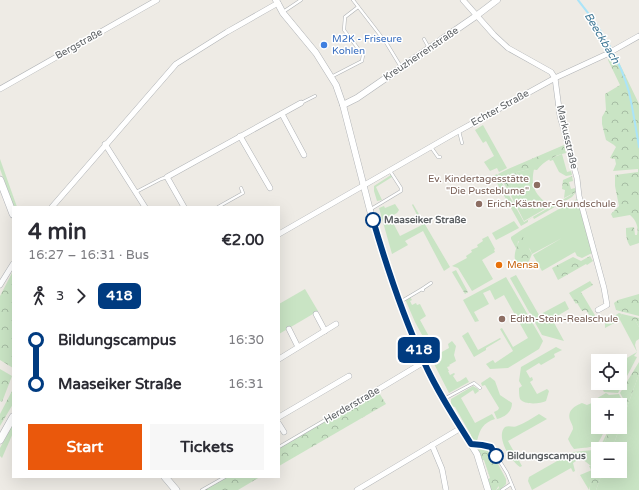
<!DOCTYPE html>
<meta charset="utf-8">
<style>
:root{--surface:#fff;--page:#f7f7f7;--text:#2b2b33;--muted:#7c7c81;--accent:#ea580c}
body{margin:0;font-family:"Varela Round",sans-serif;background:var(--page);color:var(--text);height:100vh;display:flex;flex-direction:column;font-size:15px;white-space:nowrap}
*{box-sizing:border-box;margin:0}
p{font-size:13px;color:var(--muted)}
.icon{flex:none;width:22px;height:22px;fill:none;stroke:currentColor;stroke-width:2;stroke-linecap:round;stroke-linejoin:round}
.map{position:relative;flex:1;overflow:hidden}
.panel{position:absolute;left:12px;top:206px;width:268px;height:272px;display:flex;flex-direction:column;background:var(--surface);border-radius:0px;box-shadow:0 4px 16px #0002}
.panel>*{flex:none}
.badge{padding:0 8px;border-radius:6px;font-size:14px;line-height:26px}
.tools{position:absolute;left:591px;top:354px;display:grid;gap:8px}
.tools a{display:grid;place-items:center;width:36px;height:36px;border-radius:0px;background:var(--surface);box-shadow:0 4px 16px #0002;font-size:20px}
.map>.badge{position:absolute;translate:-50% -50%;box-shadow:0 0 0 2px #fff}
.legs{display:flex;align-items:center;gap:6px;height:44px;padding:0 16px;font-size:13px}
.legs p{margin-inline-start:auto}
.headline{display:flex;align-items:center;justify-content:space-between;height:68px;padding:0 16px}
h1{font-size:22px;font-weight:700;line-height:30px}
.primary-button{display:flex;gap:8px;margin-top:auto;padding:8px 16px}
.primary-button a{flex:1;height:46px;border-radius:0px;background:var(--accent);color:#fff;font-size:16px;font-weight:700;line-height:46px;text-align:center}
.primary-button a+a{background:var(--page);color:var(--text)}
ul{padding:0 16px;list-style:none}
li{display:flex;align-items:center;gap:14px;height:44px;font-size:15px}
li i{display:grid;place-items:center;width:6px;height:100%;margin:0 5px;background:currentColor}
li i::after{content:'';width:10px;height:10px;margin:-5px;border:3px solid;border-radius:50%;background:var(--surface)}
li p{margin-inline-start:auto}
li:first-child i{background:linear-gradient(#0000 50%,currentColor 0)}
li:last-child i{background:linear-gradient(currentColor 50%,#0000 0)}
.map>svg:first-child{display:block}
</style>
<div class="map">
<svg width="639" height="490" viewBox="0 0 639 490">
<defs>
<pattern id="forest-crowns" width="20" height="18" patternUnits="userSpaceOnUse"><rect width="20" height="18" fill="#c9e4c4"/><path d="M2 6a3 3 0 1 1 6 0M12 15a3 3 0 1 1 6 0" fill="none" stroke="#a6bca3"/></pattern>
</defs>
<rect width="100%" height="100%" fill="#eeebe5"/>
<g fill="#c9e4c4">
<path d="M483 125 507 168 499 172 497 168 490 171 484 162 494 156 486 141 483 143 475 130Z"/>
<path d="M562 154 567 172 571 171 572 175 566 176 559 172 553 160 550 161 549 159Z"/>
<path d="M0 159 17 207H14L0 169Z"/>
<path d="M529 169H534C530 188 536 195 550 206L524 221 509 192 517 172Z"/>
<path d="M497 174 524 222 576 192 572 197 534 219 533 217 528 220V222L521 226 493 176Z"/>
<path d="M391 175 392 177 376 187 382 200 377 201 374 191V186Z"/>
<path d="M577 199 592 253 582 258 577 256 575 252 542 271 533 255 562 238 532 254 530 249 518 241 517 250 511 239V237L523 229Z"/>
<path d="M395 204 399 210 397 213 390 217 400 236 422 225 412 205 413 204 450 267 444 271 423 231 405 241 408 245 392 254 379 208 384 206 385 208Z"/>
<path d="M514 221 519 228 496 240 492 233Z"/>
<path d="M488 236 495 249 494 250 495 252 482 260 493 279 472 291 458 268 452 266 467 258 466 256 472 252 471 250 478 247 477 245 483 241 482 239Z"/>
<path d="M516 275 539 315 565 301 569 309 552 319 564 341 542 335 510 278Z"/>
<path d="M506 277 543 341 539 349 508 368 490 369 486 364 493 360 495 363 513 351 500 329 502 328 513 347 528 338 504 295 495 300 490 290 483 293 489 304 474 312 479 321 475 322 463 300Z"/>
<path d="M305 289 318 311 279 334V304Z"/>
<path d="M410 297 412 300 410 301 412 305 416 303 417 305 420 304 426 316 420 320 432 342 427 344 415 322 405 299Z"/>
<path d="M619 313 622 314 620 317 635 320 639 327V339L636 341 635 345 637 352 634 356 637 357 627 376 620 377V362L637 352 620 320 605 328V322Z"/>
<path d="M468 332 478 350 500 338 501 339 486 348V350L474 357 462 336Z"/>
<path d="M452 341 456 346 454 355 456 361 449 365 450 366 447 367 449 371H448L450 375 454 373 455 374 453 376 457 382 460 381 466 377 469 382 449 393 431 358 449 348 448 344Z"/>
<path d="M556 347 562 350 554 354 555 357 541 365 539 363 526 371 530 378 532 377 533 380 530 382 537 394 547 389 549 391 546 401C540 404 524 405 520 399 519 396 519 391 519 388L522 386 519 381 521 367Z"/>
<path d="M639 374V490H596L603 471H620V449H612Z"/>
<path d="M490 377 495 381 500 395 512 403C512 412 505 417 497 419L494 412 498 410 499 408 485 385 482 386 481 383Z"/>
<path d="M620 377 626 378 618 393 604 392 600 384 604 383 608 386H615L617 383H620Z"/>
<path d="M473 386 478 389 479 391 475 394 473 390 461 398 475 423 492 414 495 419C483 423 480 429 477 441H474L470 437 471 435 455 407 451 406V399Z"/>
<path d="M606 393 609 395 619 394 622 400 619 405H598V427H606C596 449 598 446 574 449L571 445 568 439 573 429C573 425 571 423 570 420 567 410 575 406 582 403L587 405 594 402V400Z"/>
<path d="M539 414 547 419 508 441 522 466 520 467C511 461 495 437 505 427 509 425 514 428 517 426 525 423 532 418 539 414Z"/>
<path d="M13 424V433L2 458 0 456V448Z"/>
<path d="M610 427 602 449H598V456L591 466 576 454 574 457 576 461 573 463 575 471 573 472 571 468 532 490 528 481 529 477 573 452 593 450 600 447Z"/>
<path d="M487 448 490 449 506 479V484L500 490H496L499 488Z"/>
<path d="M592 470V478L589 490 580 475Z"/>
</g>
<g fill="url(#forest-crowns)">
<path d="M615 54 639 104V243L630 246C626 240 626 234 626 228L634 227 635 235H637C639 227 636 220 630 215L613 218 611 214 619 206 615 186V175L638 172V169L613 171 616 164 615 159 610 158 616 147 614 145 606 140 602 124V117L606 110 605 94 620 85 608 60Z"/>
<path d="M564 145 566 153C555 155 544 161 537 170L529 169 517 172 509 192 498 174 508 169Z"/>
<path d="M572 176 573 181 569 182 571 189 575 188 576 192 564 198 565 190 562 189 563 180Z"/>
<path d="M522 235 532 254 529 261 523 265 516 262C512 255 518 243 522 235Z"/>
<path d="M590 256 593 261 587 265 586 264 558 280 552 268 573 257 581 261Z"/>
<path d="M456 270 468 292 465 294 452 272Z"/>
<path d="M13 271V368L0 360V296Z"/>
<path d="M590 281 593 285 581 292 596 317 592 319 586 310 582 311 577 303 576 304 569 293Z"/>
<path d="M639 294V316L616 310 614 303 618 300Z"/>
<path d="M622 314 639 318V327L635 320C628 321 624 324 620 317Z"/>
<path d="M639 362V374L612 449H602L610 427H620V407L624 400 620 393Z"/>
<path d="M0 369 12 376 2 402 0 401Z"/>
<path d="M13 389V404L0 426V414Z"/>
<path d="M378 391 386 404 279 466V448Z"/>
<path d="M479 448H487L500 484 496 490H491L488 479 490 478 484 460H482L478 451Z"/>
<path d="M598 456V471H603L596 490H590C589 481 595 475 589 466H591Z"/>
<path d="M226 477 227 478 260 477 238 490H204Z"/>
</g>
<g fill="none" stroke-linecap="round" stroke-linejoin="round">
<path stroke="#abe4f8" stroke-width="2" d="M578 0C599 26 620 59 629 92 633 110 636 129 639 147"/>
<defs>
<g id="service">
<path d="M353 0 387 44 401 67"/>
<path d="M283 12 301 0"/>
<path d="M424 39 429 48"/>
<path d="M331 77 362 61 363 55 344 30 345 17 358 7"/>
<path d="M301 103 315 96"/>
<path d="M459 131 462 143"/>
<path d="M431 147 438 157H440"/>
<path d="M136 192 161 179 167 177"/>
<path d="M218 207 243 193 241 188"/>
<path d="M371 209 401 191V188L390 171"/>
<path d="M422 289 431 283"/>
<path d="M400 302 422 289 423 290"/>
<path d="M444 399 474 383 480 388"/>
<path d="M473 444 491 447 507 473 514 490"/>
<path d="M279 447 378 389"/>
<path d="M202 490 225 477"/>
<path d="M502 490 511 484"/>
</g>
<g id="minor">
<path d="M463 0 494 35 508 48 551 72 555 78 560 116 577 178 579 196 604 288 607 305 598 310"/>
<path d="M0 89 157 0"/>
<path d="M282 114 304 155"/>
<path d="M240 136 270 188"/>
<path d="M105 144 145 207"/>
<path d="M52 207 176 64 227 32 278 3"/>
<path d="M184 207 167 177 301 103"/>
<path d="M279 234 455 133 555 78 607 54 639 36"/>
<path d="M0 285 13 264"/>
<path d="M316 314 325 331"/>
<path d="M289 329 298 347"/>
<path d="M279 359 336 324"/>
<path d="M379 389 424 362"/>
<path d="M279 417 349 376"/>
<path d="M279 424 284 432"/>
<path d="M432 445 442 469 446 490"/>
<path d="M357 490 461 428"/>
</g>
<g id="tertiary">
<path d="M276 0 283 13 316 53 336 85 343 105 373 222 404 316 424 362 443 399 477 454 488 490"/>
<path d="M343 105 357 98 476 16 497 0"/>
</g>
<g id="secondary">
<path d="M0 180 13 214"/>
<path d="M0 440 13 417"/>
<path d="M165 477 176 490"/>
</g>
</defs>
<use href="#service" stroke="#b0b3b6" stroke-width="3.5"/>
<use href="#minor" stroke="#b0b3b6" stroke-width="6"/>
<use href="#tertiary" stroke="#b0b3b6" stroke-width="7"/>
<use href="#secondary" stroke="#b2b5b9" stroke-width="8"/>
<use href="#service" stroke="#fff" stroke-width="2.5"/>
<use href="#minor" stroke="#fff" stroke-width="5"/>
<use href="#tertiary" stroke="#fff" stroke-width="6"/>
<use href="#secondary" stroke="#fff" stroke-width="7"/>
</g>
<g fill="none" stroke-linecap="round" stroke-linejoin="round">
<defs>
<path id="line-1" d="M373 220C387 268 403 316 424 362 437 391 454 417 471 444L482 445 491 447 496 456"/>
</defs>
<use href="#line-1" stroke="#fff" stroke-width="9"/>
<use href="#line-1" stroke="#003b80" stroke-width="6"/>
</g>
<circle fill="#3f7fe0" stroke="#fff" stroke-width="1.5" cx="324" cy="45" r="4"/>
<g fill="#8d6e63" stroke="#fff" stroke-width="1.5">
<circle cx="537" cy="185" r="4"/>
<circle cx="479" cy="204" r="4"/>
<circle cx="502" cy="319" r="4"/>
</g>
<g fill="#fff" stroke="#003b80" stroke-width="2">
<circle cx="373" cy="220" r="7"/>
<circle cx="496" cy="456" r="7"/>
</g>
<circle fill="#e8710a" stroke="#fff" stroke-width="1.5" cx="499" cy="265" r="4"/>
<g text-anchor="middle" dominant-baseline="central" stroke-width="3" stroke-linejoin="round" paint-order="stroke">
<g font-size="10" fill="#366cbe" stroke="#fff" text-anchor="start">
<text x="332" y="39">M2K - Friseure<tspan x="332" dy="12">Kohlen</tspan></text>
</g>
<g font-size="10" fill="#5d6164" stroke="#fff">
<text transform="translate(79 44) rotate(-29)">Bergstraße</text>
<text transform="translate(421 54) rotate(-34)">Kreuzherrenstraße</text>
<text transform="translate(500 108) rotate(-29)">Echter Straße</text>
<text transform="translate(567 137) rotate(77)">Markusstraße</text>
<text transform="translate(352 405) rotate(-30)">Herderstraße</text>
</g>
<g font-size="10" fill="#785e54" stroke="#fff" text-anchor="start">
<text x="529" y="179" text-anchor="end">Ev. Kindertagesstätte<tspan x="529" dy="12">"Die Pusteblume"</tspan></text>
<text x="487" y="204">Erich-Kästner-Grundschule</text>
<text x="510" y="319">Edith-Stein-Realschule</text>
</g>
<g font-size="10" font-weight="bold" fill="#5d6164" stroke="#fff" text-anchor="start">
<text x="384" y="220">Maaseiker Straße</text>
<text x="507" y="456">Bildungscampus</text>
</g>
<g font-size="10" fill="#c56008" stroke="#fff" text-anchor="start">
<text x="507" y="265">Mensa</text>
</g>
<g font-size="11" font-style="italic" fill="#437b98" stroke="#fff">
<text transform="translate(602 38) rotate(59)">Beeckbach</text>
</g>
</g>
</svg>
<div class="tools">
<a><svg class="icon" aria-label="locate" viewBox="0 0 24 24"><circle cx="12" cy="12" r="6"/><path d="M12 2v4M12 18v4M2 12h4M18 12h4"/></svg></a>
<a>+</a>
<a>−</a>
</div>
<b class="badge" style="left:419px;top:350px;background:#003b80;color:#fff">418</b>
<section class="panel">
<div class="headline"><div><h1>4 min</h1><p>16:27 – 16:31 · Bus</p></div><b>€2.00</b></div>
<div class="legs"><svg class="icon" aria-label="walk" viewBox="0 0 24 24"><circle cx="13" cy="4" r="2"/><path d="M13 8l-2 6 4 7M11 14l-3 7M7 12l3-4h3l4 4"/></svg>3<svg class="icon" aria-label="forward" viewBox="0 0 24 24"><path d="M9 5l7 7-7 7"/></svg><b class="badge" style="background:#003b80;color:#fff">418</b></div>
<ul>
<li><i style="color:#003b80"></i><b>Bildungscampus</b><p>16:30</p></li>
<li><i style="color:#003b80"></i><b>Maaseiker Straße</b><p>16:31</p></li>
</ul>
<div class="primary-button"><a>Start</a><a>Tickets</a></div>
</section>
</div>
